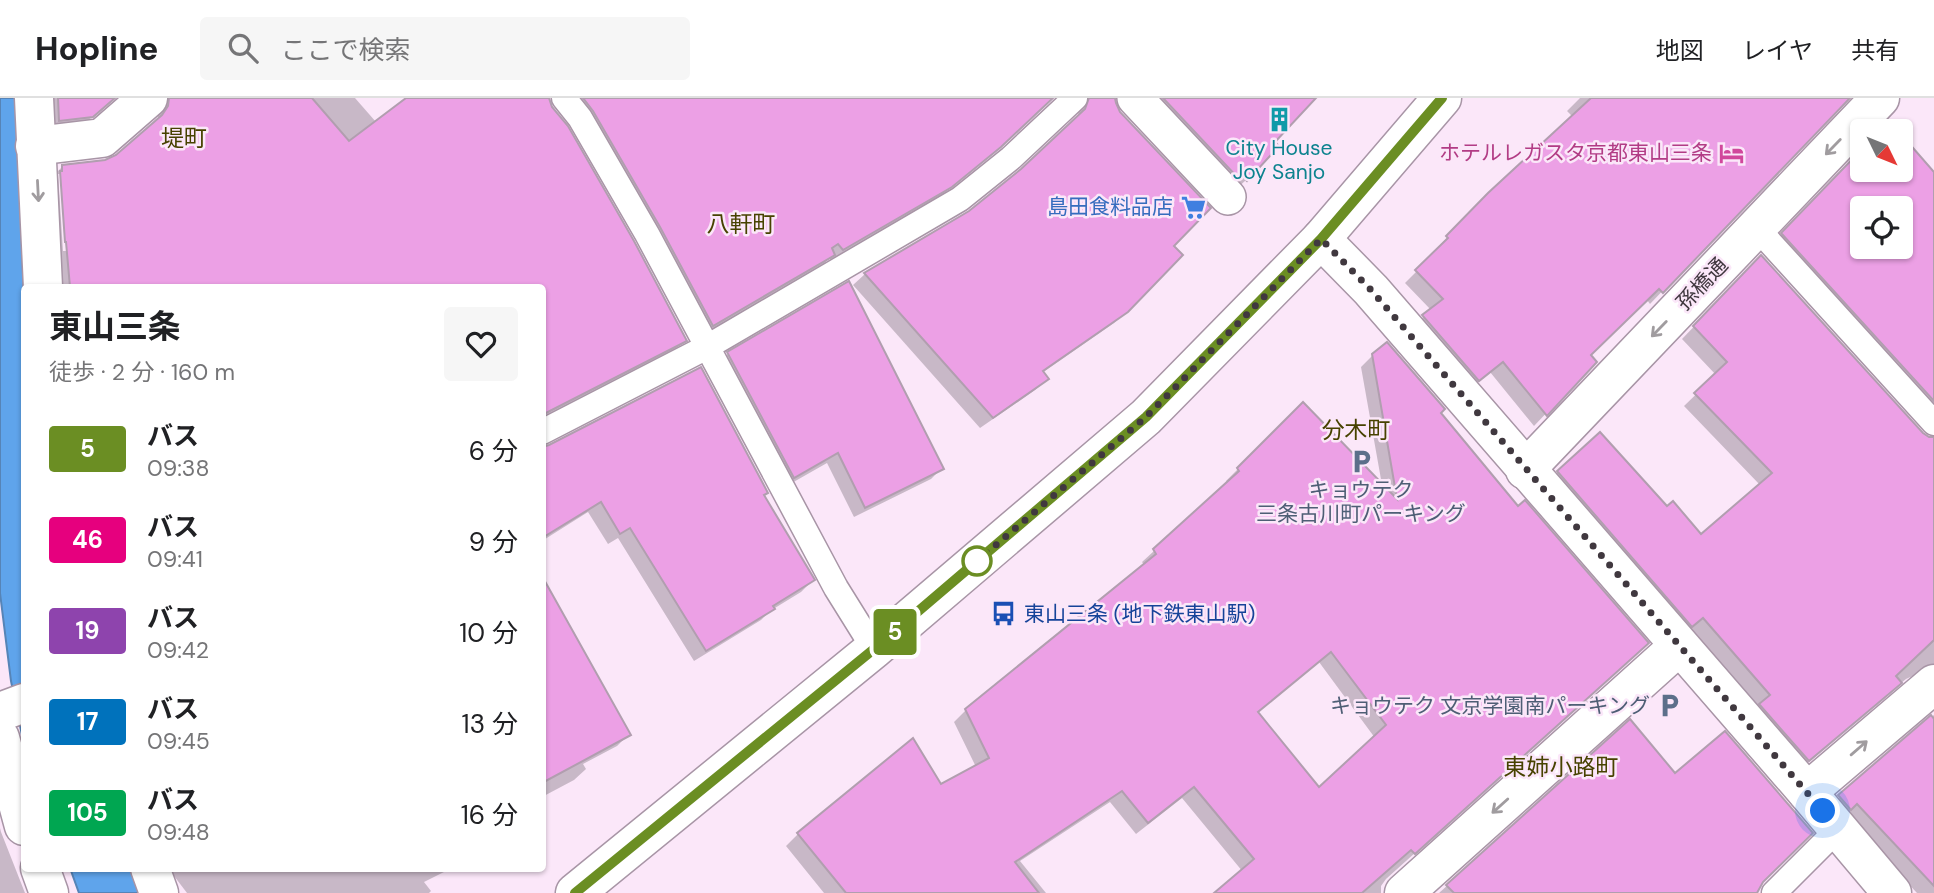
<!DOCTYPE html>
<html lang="ja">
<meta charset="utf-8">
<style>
:root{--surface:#fff;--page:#f6f6f6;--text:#202124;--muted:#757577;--line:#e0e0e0}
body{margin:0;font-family:"DM Sans","Noto Sans JP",sans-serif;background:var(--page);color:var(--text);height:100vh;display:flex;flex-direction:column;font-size:26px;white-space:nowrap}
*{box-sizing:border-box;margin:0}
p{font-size:23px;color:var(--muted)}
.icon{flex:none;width:38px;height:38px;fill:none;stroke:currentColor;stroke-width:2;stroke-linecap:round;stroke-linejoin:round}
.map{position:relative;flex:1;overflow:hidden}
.panel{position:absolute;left:21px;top:186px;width:525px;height:588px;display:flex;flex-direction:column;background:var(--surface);border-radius:7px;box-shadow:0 2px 5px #0004}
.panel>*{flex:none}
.badge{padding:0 14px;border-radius:5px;font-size:24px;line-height:46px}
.needle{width:46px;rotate:133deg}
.tools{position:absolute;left:1850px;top:21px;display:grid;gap:14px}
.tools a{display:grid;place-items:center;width:63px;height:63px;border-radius:7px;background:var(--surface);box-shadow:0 2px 5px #0004;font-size:35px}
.you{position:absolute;width:35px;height:35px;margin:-18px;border:5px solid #fff;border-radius:50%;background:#1a73e8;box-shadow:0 0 0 10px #1a73e833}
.map>.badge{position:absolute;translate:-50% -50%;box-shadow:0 0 0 4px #fff}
.round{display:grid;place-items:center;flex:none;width:74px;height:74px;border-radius:7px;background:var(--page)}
.summary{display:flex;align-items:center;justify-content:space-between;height:119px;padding:0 28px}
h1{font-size:33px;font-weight:700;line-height:52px}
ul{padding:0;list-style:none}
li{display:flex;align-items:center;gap:21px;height:91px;padding:0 28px}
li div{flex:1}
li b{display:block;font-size:26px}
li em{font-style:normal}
li .badge{min-width:77px;font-weight:700;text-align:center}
header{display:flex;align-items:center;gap:42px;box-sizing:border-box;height:98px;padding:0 35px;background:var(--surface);border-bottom:2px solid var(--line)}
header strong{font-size:33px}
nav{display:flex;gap:38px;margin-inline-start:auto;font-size:24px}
.search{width:490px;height:63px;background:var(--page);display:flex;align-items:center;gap:18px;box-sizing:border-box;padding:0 24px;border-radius:7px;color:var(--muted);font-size:26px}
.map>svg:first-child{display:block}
</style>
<header>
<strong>Hopline</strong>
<div class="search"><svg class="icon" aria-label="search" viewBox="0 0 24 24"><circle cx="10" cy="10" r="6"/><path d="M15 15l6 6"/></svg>ここで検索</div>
<nav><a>地図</a><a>レイヤ</a><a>共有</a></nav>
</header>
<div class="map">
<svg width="1934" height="795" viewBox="0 0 1934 795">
<rect width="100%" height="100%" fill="#fbe7f9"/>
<g fill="#5fa4eb" stroke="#5684b7" stroke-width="2">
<path d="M0 0H17L24 206V647L11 583 0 495Z"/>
<path d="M70 770H130L139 795H79Z"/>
</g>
<g fill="#0003" fill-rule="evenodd">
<path d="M47 0H114L79 30 48 34Z"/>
<path d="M155 0H355L376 24 409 0H548L685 242 673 254 542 321V189H58L51 80 63 68 105 63 117 58 154 26 158 20V7ZM58 76H62L67 153H63Z"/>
<path d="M561 0H1052L987 60 938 100 831 162 829 160 822 168 701 238Z"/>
<path d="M1073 0H1114L1171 148 1181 157 1114 225 1042 275 1047 281 1035 292 980 330 853 187 865 176 969 115 1021 73 1078 18 1079 10Z"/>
<path d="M1140 0H1313L1272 44 1246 82 1234 93Z"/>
<path d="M1580 0H1844L1845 2 1650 206 1647 202 1589 257 1595 264 1534 328 1490 274 1467 294 1411 230 1431 212 1405 185 1438 152 1436 151 1489 96 1573 19 1567 13Z"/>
<path d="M1862 52V72H1900L1934 77V329L1771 148ZM1862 110H1900V149H1862Z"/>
<path d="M1761 159 1922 336 1934 341V581L1917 576 1906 581 1796 674 1546 386 1558 374 1701 439 1760 387 1684 308 1716 277 1682 241Z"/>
<path d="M728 256 941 371 931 381 854 419 827 365 783 390 717 267Z"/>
<path d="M1373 257 1439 315 1635 557 1386 781 1381 788V795H1220L1243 774 1182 700 1136 736 1110 704 1020 763 1046 795H824L786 748 798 736 912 643 940 689 976 669 954 624 966 612 1145 468 1142 464 1228 385 1226 383 1303 306 1382 387 1361 269ZM1319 564 1375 640 1319 692 1257 615Z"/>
<path d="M542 350 763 398 813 482 801 494 770 513 761 522 694 563 618 440 608 446 588 414 542 443Z"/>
<path d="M542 486 629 636 617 648 583 666 586 671 574 682 542 699Z"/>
<path d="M1934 617V795H1917L1844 717 1827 710Z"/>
<path d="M1630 624 1762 783 1758 790V795H1439Z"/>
<path d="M0 730 1 734 25 795H0Z"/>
<path d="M168 770H452L424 784 431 793 429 795H187Z"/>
</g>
<g fill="#eca0e5" stroke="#b19eaf" stroke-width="2" fill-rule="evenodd">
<path d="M58 0H115L93 19 59 23Z"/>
<path d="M169 0H312L349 43 406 0H549L552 9 568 28 634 143 687 243 542 317V189H70L66 144H65L60 73H62V67L105 62 116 57 162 17 168 8Z"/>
<path d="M583 0H1053L1001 49 952 89 843 152 838 146 832 150 835 157 713 228 660 129 593 13Z"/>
<path d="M1089 0H1115L1116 5 1120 14 1211 110 1174 148 1183 157 1128 214 1043 273 1049 281 993 320 864 175 969 113 1021 71 1085 11Z"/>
<path d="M1163 0H1316L1275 44 1279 48 1247 83 1242 78 1239 81Z"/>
<path d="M1591 0H1850L1663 195 1659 191 1591 257 1597 264 1547 318 1503 264 1479 283 1422 217 1443 201 1415 172 1448 140 1446 138 1488 95Z"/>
<path d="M1900 35 1934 74V303L1781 135 1862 51V72H1900ZM1862 110H1900V149H1862Z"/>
<path d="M1761 157 1923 335 1929 339H1934V542L1896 578 1902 585 1809 663 1759 606 1770 597 1703 520 1692 529 1557 373 1600 334 1667 408 1673 403 1701 436 1772 375 1694 295 1727 264 1693 228Z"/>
<path d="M849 183 944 371 865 410 838 355 794 380 727 254Z"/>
<path d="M1387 244 1445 311 1441 315 1518 408 1525 402 1649 545 1415 756 1411 752 1362 795H1214L1254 761 1194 689 1148 725 1122 693 1015 764 1039 795H846L797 735 913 640 941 686 989 660 965 611 1156 456 1153 451 1239 373 1237 370 1303 304 1397 401 1372 256ZM1331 554 1386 627 1319 689 1258 614Z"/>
<path d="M701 269 768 395 764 397 815 482 773 508 775 511 706 553 630 430 620 436 601 404 542 440V349L549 347Z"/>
<path d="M542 478 631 637 542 685Z"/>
<path d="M1931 617 1934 621V788L1857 706 1851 712 1838 697Z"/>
<path d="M1630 621 1675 675 1725 633 1813 735 1763 784 1757 795H1454L1446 787Z"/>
</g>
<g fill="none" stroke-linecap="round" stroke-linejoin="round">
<defs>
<g id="service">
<path d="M564 0 580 20 647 136 836 490 874 551"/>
<path d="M1756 129 1934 325"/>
<path d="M542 334 707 249 960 101 1011 60 1075 0"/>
<path d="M1774 795 1838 731"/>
</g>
<path id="pedestrian" d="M1135 0 1228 99"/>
<g id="minor">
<path d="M34 0 43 189"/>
<path d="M35 48 102 40 148 0"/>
<path d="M1321 141 1371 192 1807 694 1892 795"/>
<path d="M1525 372 1880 0"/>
<path d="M0 614 24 605"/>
<path d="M0 640 24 728"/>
<path d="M1807 694 1934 586"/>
<path d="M40 770 49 795"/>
<path d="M150 770 159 795"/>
<path d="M1404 795 1679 548"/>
</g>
<path id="secondary" d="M575 795 874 551 1146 319 1321 141 1442 0"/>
</defs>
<use href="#service" stroke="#a895a6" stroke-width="27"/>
<use href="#pedestrian" stroke="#a895a6" stroke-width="38"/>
<use href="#minor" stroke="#a895a6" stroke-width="41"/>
<use href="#secondary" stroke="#a895a6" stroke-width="41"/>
<use href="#service" stroke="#fff" stroke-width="24"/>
<use href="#pedestrian" stroke="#fff" stroke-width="35"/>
<use href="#minor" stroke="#fff" stroke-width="38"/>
<use href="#secondary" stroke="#fff" stroke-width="38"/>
</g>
<defs><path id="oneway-shaft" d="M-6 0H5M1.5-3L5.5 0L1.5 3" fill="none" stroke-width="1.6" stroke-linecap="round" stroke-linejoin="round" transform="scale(1.75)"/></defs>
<g stroke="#a09c9f">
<use href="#oneway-shaft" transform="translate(1833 49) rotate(134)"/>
<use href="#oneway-shaft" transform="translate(38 93) rotate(87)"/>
<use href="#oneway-shaft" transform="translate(1659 231) rotate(134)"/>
<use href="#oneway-shaft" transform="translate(1859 650) rotate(-41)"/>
<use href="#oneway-shaft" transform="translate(1500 708) rotate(138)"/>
</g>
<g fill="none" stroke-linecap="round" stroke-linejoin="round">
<defs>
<path id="line" d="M575 795 874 551 1146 319 1321 141 1442 0"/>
</defs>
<use href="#line" stroke="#fff" stroke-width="16"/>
<use href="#line" stroke="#6b8e23" stroke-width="10"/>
<path stroke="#40383f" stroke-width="7" stroke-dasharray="0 12.6" d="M977 463 1146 319 1321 141 1371 192 1823 713"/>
</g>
<defs>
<symbol id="building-bare" viewBox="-9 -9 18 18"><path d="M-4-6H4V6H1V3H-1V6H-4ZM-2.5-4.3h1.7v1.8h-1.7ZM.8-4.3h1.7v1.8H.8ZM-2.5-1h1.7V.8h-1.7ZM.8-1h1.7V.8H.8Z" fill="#0f9aa8" stroke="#fbe7f9" stroke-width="2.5" paint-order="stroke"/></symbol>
<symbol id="hotel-bare" viewBox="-9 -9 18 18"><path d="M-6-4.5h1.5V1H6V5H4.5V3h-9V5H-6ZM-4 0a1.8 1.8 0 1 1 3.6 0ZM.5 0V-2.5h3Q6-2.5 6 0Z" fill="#d1479c" stroke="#fbe7f9" stroke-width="2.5" paint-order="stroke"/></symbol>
<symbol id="supermarket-bare" viewBox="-9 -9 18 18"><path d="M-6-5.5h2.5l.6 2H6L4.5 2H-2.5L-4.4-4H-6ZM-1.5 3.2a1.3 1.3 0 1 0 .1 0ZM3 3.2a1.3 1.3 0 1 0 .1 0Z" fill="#3f7fe0" stroke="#fbe7f9" stroke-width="2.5" paint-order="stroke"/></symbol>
<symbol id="parking-bare" viewBox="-9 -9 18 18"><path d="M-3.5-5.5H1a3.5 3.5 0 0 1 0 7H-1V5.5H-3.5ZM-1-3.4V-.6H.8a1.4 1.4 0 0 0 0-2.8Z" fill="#5c6f8a" stroke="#fbe7f9" stroke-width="2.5" paint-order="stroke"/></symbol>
<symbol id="bus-bare" viewBox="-9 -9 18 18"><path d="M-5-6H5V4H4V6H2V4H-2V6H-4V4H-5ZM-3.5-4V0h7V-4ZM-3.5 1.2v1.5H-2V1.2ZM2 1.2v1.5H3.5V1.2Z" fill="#1a4fb4" stroke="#fbe7f9" stroke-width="2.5" paint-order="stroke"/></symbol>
</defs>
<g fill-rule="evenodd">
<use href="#building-bare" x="1262" y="4" width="35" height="35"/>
<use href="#hotel-bare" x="1714" y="38" width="35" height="35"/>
<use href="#supermarket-bare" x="1176" y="92" width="35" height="35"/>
<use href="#parking-bare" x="1344" y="346" width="35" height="35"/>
<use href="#bus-bare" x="986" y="498" width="35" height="35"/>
<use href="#parking-bare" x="1652" y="590" width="35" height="35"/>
</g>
<circle fill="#fff" stroke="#6b8e23" stroke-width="3.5" cx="977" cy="463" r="14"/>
<g text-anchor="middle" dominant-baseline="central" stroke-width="5" stroke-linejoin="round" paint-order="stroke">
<g font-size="21" fill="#0d838f" stroke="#fbe7f9">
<text x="1279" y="50">City House<tspan x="1279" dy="24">Joy Sanjo</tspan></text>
</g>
<g font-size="21" fill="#b23c85" stroke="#fbe7f9" text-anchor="end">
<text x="1712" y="55">ホテルレガスタ京都東山三条</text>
</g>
<g font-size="21" fill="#366cbe" stroke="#fbe7f9" text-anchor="end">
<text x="1173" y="109">島田食料品店</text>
</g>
<g font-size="21" fill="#40383f" stroke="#fbe7f9">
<text transform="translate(1702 186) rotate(-46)">孫橋通</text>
</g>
<g font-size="21" fill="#4e5e75" stroke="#fbe7f9">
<text x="1361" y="392">キョウテク<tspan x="1361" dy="24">三条古川町パーキング</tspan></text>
<text x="1650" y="608" text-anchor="end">キョウテク 文京学園南パーキング</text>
</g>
<g font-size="21" fill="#164399" stroke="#fbe7f9" text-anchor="start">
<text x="1024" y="516">東山三条 (地下鉄東山駅)</text>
</g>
<g font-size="23" fill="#474200" stroke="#fbe7f9">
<text x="184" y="40">堤町</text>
<text x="741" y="126">八軒町</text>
<text x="1356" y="332">分木町</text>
<text x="1561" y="669">東姉小路町</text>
</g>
</g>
</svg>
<div class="tools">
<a><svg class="needle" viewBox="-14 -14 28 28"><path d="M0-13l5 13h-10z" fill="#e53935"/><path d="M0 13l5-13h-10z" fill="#757577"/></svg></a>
<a><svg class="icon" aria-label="locate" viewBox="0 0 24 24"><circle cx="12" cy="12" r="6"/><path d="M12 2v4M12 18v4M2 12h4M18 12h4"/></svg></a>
</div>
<div class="you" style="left:1823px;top:713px"></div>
<b class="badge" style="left:895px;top:534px;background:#6b8e23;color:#fff">5</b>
<section class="panel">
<div class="summary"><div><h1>東山三条</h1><p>徒歩 · 2 分 · 160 m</p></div><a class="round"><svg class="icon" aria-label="heart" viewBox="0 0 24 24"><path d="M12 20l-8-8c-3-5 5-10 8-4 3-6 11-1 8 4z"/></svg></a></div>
<ul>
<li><span class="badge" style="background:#6b8e23;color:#fff">5</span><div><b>バス</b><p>09:38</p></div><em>6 分</em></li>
<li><span class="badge" style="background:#e6007e;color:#fff">46</span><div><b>バス</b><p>09:41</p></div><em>9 分</em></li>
<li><span class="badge" style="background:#8e44ad;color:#fff">19</span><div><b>バス</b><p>09:42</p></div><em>10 分</em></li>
<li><span class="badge" style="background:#0072bc;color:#fff">17</span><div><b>バス</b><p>09:45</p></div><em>13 分</em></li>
<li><span class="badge" style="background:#00a651;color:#fff">105</span><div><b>バス</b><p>09:48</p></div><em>16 分</em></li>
</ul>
</section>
</div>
